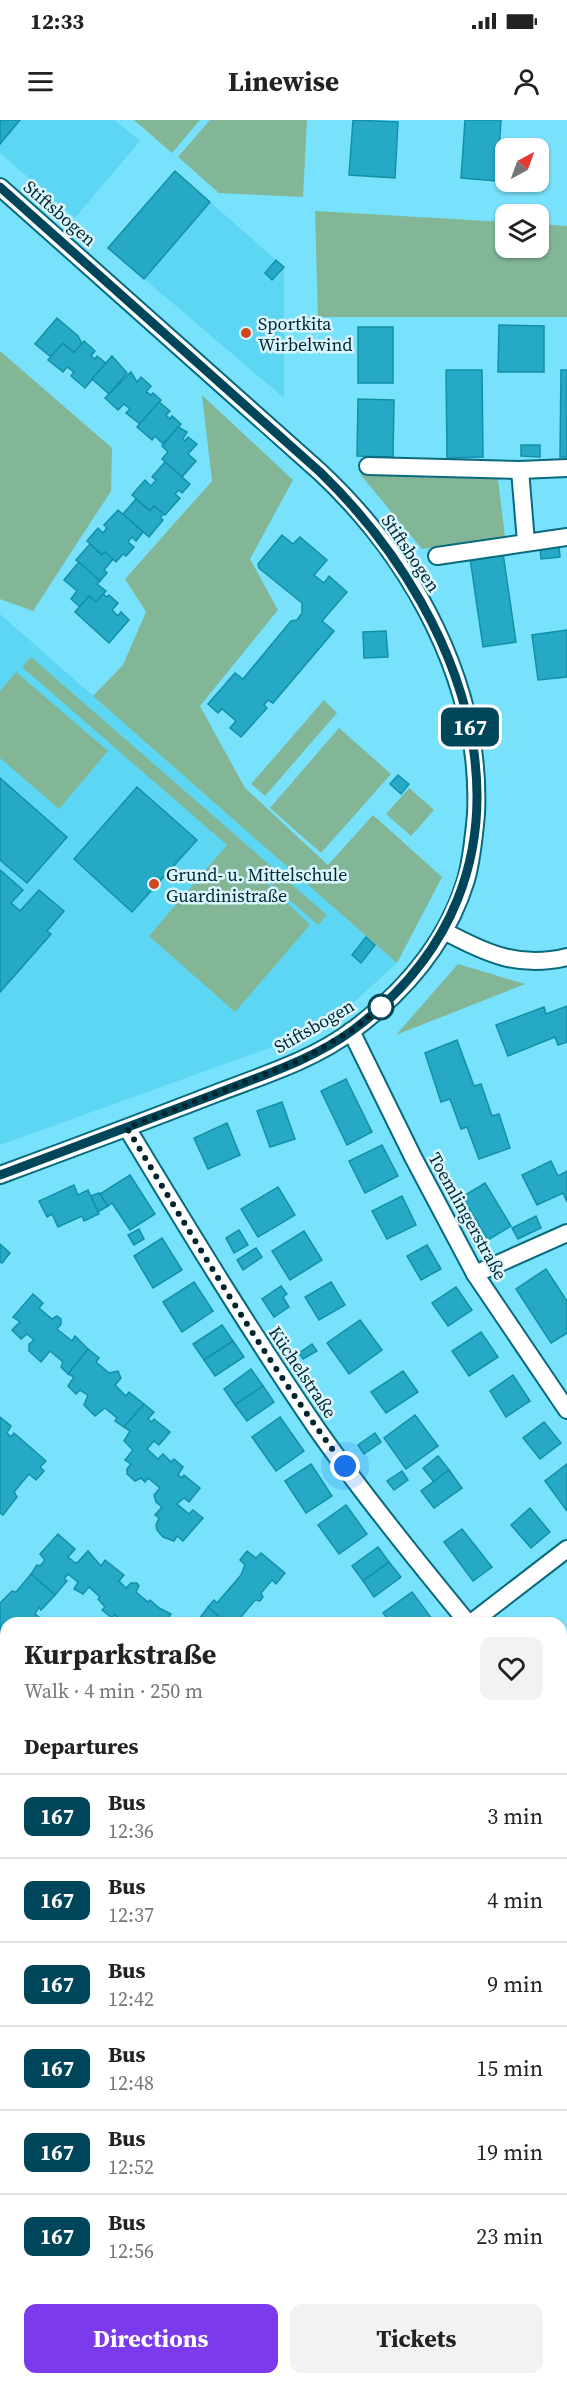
<!DOCTYPE html>
<meta charset="utf-8">
<style>
:root{--surface:#fff;--page:#f2f2f2;--text:#222;--muted:#767676;--line:#e0e0e0;--accent:#7c3aed}
body{margin:0;font-family:"Source Serif 4",serif;background:var(--page);color:var(--text);height:100vh;display:flex;flex-direction:column;font-size:22px;white-space:nowrap}
*{box-sizing:border-box;margin:0}
p{font-size:20px;color:var(--muted)}
.icon{flex:none;width:33px;height:33px;fill:none;stroke:currentColor;stroke-width:2;stroke-linecap:round;stroke-linejoin:round}
.map{position:relative;flex:1;overflow:hidden}
.panel{position:absolute;left:0px;top:1497px;width:567px;height:768px;display:flex;flex-direction:column;background:var(--surface);border-radius:18px 18px 0 0;box-shadow:0 2px 4px #0004}
.panel>*{flex:none}
.badge{padding:0 12px;border-radius:9px;font-size:21px;line-height:39px}
.needle{width:39px;rotate:41deg}
.buttons{position:absolute;left:495px;top:18px;display:grid;gap:12px}
.buttons a{display:grid;place-items:center;width:54px;height:54px;border-radius:12px;background:var(--surface);box-shadow:0 2px 4px #0004;font-size:30px}
.you{position:absolute;width:30px;height:30px;margin:-15px;border:4px solid #fff;border-radius:50%;background:#1a73e8;box-shadow:0 0 0 9px #1a73e833}
.map>.badge{position:absolute;translate:-50% -50%;box-shadow:0 0 0 3px #fff}
h2{padding:0 24px;font-size:22px;line-height:54px}
.round{display:grid;place-items:center;flex:none;width:63px;height:63px;border-radius:12px;background:var(--page)}
.overview{display:flex;align-items:center;justify-content:space-between;height:102px;padding:0 24px}
h1{font-size:28px;font-weight:700;line-height:45px}
.action{display:flex;gap:12px;margin-top:auto;padding:12px 24px}
.action a{flex:1;height:69px;border-radius:12px;background:var(--accent);color:#fff;font-size:24px;font-weight:700;line-height:69px;text-align:center}
.action a+a{background:var(--page);color:var(--text)}
ul{padding:0;list-style:none}
li{display:flex;align-items:center;gap:18px;height:84px;padding:0 24px;border-top:2px solid var(--line)}
li div{flex:1}
li b{display:block;font-size:22px}
li em{font-style:normal}
li .badge{min-width:66px;font-weight:700;text-align:center}
.status{display:flex;justify-content:space-between;align-items:center;height:42px;padding:0 30px;background:var(--surface);direction:ltr}
.status svg{height:16px;fill:currentColor}
header{display:flex;justify-content:space-between;align-items:center;height:78px;padding:0 24px;background:var(--surface);font-size:27px;font-weight:700}
.map>svg:first-child{display:block}
</style>
<div class="status"><b>12:33</b><svg viewBox="0 0 49 12"><path d="M0 12V9h3v3zM5 12V6h3v6zM10 12V3h3v9zM15 12V0h3v12zM26 1h20v11H26zM47 4h2v5h-2z"/></svg></div>
<header><svg class="icon" aria-label="menu" viewBox="0 0 24 24"><path d="M4 6h16M4 12h16M4 18h16"/></svg>Linewise<svg class="icon" aria-label="person" viewBox="0 0 24 24"><circle cx="12" cy="8" r="4"/><path d="M4 21q1-7 8-7t8 7"/></svg></header>
<div class="map">
<svg width="567" height="2265" viewBox="0 0 567 2265">
<rect width="100%" height="100%" fill="#78e1fc"/>
<g fill="#5dd6f4">
<path d="M0 0H115L140 21 75 98 0 33Z"/>
<path d="M175 51 284 147V278L108 128Z"/>
<path d="M0 494 397 843 325 908 0 1025Z"/>
</g>
<g fill="#83b696">
<path d="M134 0H200L172 33Z"/>
<path d="M210 0H307L303 77 219 73 178 37Z"/>
<path d="M315 91 505 102 506 128H538L539 104 567 106V197H318Z"/>
<path d="M0 231 112 328 111 371 33 491 0 479Z"/>
<path d="M202 275 293 360 250 439 278 490 200 586 245 668 328 745 373 695 442 757 397 843 93 576 123 545 146 492 125 459 212 361Z"/>
<path d="M497 352 505 417 422 429 360 354Z"/>
<path d="M31 537 327 795 318 805 240 737 310 805 235 892 149 816 227 725 22 547Z"/>
<path d="M16 552 108 631 59 689 0 638V571Z"/>
<path d="M324 580 337 593 265 676 251 664Z"/>
<path d="M339 608 391 654 321 733 270 688Z"/>
<path d="M409 668 434 690 411 716 386 694Z"/>
<path d="M458 844 525 864 396 915Z"/>
</g>
<g fill="#26a9c5" stroke="#1190aa" stroke-width="1.5">
<path d="M0 0H20L0 24Z"/>
<path d="M353 0 398 2 395 58 349 55Z"/>
<path d="M465 0H501L497 61 461 58Z"/>
<path d="M175 51 210 82 144 159 108 128Z"/>
<path d="M276 140 284 147 272 160 265 153Z"/>
<path d="M57 198 78 216 82 224 74 233 63 223 51 237 35 224Z"/>
<path d="M499 205 544 206V252H498Z"/>
<rect x="358" y="207" width="35" height="56"/>
<path d="M84 221 95 231 91 236 95 239 97 236 106 243 85 268 71 256 74 252 67 247 63 252 48 240 63 223 74 233Z"/>
<path d="M112 236 127 253 109 274 92 259Z"/>
<path d="M446 250H482L483 337 447 338Z"/>
<path d="M561 250H567V337H560Z"/>
<path d="M131 252 137 262 141 257 151 266 146 272 151 275 153 273 161 280 140 304 126 293 130 289 124 284 118 290 105 278Z"/>
<path d="M358 279 394 280 393 337 357 336Z"/>
<path d="M159 282 170 291 166 295 170 299 172 296 181 304 163 324 155 316 152 320 137 307Z"/>
<path d="M178 307 187 312 183 319 185 321 188 317 197 324 188 334 196 341 182 357 162 339 168 332 162 326Z"/>
<path d="M521 325H540V337L521 336Z"/>
<path d="M165 342 190 364 182 373 179 370 175 374 180 378 165 395 154 386 150 391 132 375 145 360 151 366 156 360 152 357Z"/>
<path d="M136 379 150 391 154 386 164 394 160 397 163 400 149 417 123 394Z"/>
<path d="M118 390 143 412 136 421 132 417 128 422 134 427 126 436 123 434 116 442 105 432 102 435 87 421 98 408 103 413 107 408 104 405Z"/>
<path d="M282 415 293 424 300 417 327 440 314 455 324 463 329 456 347 472 322 501 334 511 273 583 268 580 264 585 267 588 241 617 230 608 236 601 222 589 218 593 208 584 235 553 243 559 291 501 297 500 302 493V483L259 448 258 444Z"/>
<path d="M90 424 102 435 105 432 113 439 104 450 107 453 100 461 76 440Z"/>
<path d="M559 426 560 437 541 439 540 428Z"/>
<path d="M503 433 516 522 483 527 470 438Z"/>
<path d="M79 442 100 461 97 464 106 471 96 482 89 476 80 487 71 479 77 471 64 460Z"/>
<path d="M103 474 107 477 109 475 118 483 112 490 118 496 121 492 129 500 109 523 75 492 89 476 96 482Z"/>
<path d="M567 510V557L538 560 532 515Z"/>
<path d="M386 511 388 537 364 538 363 512Z"/>
<path d="M398 655 409 664 401 674 390 664Z"/>
<path d="M0 658 67 717 27 763 0 740Z"/>
<path d="M137 667 197 720 132 792 74 739Z"/>
<path d="M0 750 23 770 11 783 20 791 39 770 64 791 47 811 51 814 0 872Z"/>
<path d="M366 817 375 825 361 843 352 835Z"/>
<path d="M567 886V922L558 925 555 917 508 936 496 905 544 887 546 894Z"/>
<path d="M457 920 474 966 481 964 492 996 499 994 510 1028 479 1039 467 1007 461 1009 450 979 441 982 425 933Z"/>
<path d="M346 959 372 1012 347 1025 321 971Z"/>
<path d="M282 982 295 1019 270 1027 257 991Z"/>
<path d="M227 1003 240 1035 208 1049 194 1018Z"/>
<path d="M382 1025 398 1056 365 1073 349 1041Z"/>
<path d="M551 1041 558 1056 567 1051V1082L563 1073 537 1085 522 1055Z"/>
<path d="M130 1055 155 1094 130 1110 112 1083 108 1086 100 1074Z"/>
<path d="M485 1063 511 1106 488 1120 462 1077Z"/>
<path d="M74 1065 78 1075 88 1070 99 1094 84 1101 82 1096 58 1107 52 1094 47 1097 39 1081Z"/>
<path d="M278 1067 295 1095 258 1117 241 1089Z"/>
<path d="M99 1073 108 1086 98 1092 91 1076Z"/>
<path d="M402 1076 416 1105 387 1119 372 1091Z"/>
<path d="M536 1096 541 1108 518 1119 512 1108Z"/>
<path d="M139 1109 144 1119 134 1125 128 1115Z"/>
<path d="M239 1110 248 1125 234 1133 226 1118Z"/>
<path d="M304 1111 322 1140 290 1160 272 1131Z"/>
<path d="M162 1118 182 1150 153 1168 134 1136Z"/>
<path d="M0 1124 10 1133 2 1143 0 1142Z"/>
<path d="M427 1125 441 1149 421 1160 407 1136Z"/>
<path d="M256 1128 262 1137 243 1150 237 1140Z"/>
<path d="M546 1149 567 1181V1213L551 1223 516 1169Z"/>
<path d="M194 1162 213 1191 182 1212 163 1182Z"/>
<path d="M331 1162 345 1185 319 1200 305 1177Z"/>
<path d="M281 1166 287 1174 283 1177 289 1187 274 1197 262 1179Z"/>
<path d="M456 1167 472 1190 448 1206 432 1183Z"/>
<path d="M33 1174 43 1183 39 1188 52 1199 57 1196 61 1199V1204L57 1209 72 1221 75 1216 88 1229 68 1254 61 1247 63 1242 50 1231 41 1242 29 1231V1224L34 1220 27 1214 21 1219 12 1210 20 1202 13 1197Z"/>
<path d="M360 1200 382 1230 349 1254 327 1223Z"/>
<path d="M222 1205 233 1221 204 1240 193 1224Z"/>
<path d="M481 1212 498 1237 469 1256 452 1231Z"/>
<path d="M233 1221 244 1237 215 1256 204 1240Z"/>
<path d="M312 1224 317 1231 303 1239 299 1233Z"/>
<path d="M88 1229 99 1238 96 1242 109 1253 118 1251 121 1258 115 1265 126 1276 129 1272 144 1284 124 1307 115 1301 117 1298 105 1288 95 1296 84 1285 88 1275 80 1270 76 1274 68 1266 74 1257 68 1254Z"/>
<path d="M251 1249 263 1266 235 1285 224 1269Z"/>
<path d="M403 1251 418 1272 386 1293 371 1272Z"/>
<path d="M513 1255 530 1281 506 1297 490 1271Z"/>
<path d="M263 1266 274 1282 247 1301 235 1285Z"/>
<path d="M144 1284 154 1292 148 1299 152 1302 154 1299 170 1312 159 1325 154 1321 147 1329 158 1339 163 1334 171 1342 174 1339 183 1347 178 1355 182 1358 184 1355 200 1368 189 1382 184 1378 177 1384 189 1394 193 1390 203 1398 183 1421 177 1416 174 1421 163 1417 157 1410 156 1405 159 1398 155 1395 162 1387 156 1382 154 1375 160 1368 148 1358 145 1362 141 1358 135 1361 127 1354V1349L131 1344 125 1340 133 1330 124 1321 130 1311 124 1307Z"/>
<path d="M415 1295 438 1326 406 1349 384 1318Z"/>
<path d="M0 1297 11 1306 7 1313 11 1317 14 1313 46 1341 40 1347 44 1351 36 1360 29 1354 14 1372 17 1377 3 1395 0 1393Z"/>
<path d="M280 1297 304 1331 276 1351 252 1317Z"/>
<path d="M544 1302 561 1323 540 1339 523 1318Z"/>
<path d="M375 1313 381 1322 364 1334 358 1325Z"/>
<path d="M438 1336 449 1350 434 1362 423 1348Z"/>
<path d="M311 1344 332 1376 306 1393 285 1361Z"/>
<path d="M567 1344V1391L545 1361Z"/>
<path d="M449 1350 462 1368 434 1388 421 1371Z"/>
<path d="M402 1351 408 1360 394 1370 387 1361Z"/>
<path d="M346 1385 367 1414 339 1434 318 1405Z"/>
<path d="M530 1388 550 1412 531 1428 511 1405Z"/>
<path d="M462 1409 492 1447 473 1461 444 1422Z"/>
<path d="M58 1414 75 1429 68 1437 75 1443 78 1442 88 1431 101 1446 105 1440 124 1455 119 1461 126 1468 131 1463H137L139 1466 136 1472 148 1482 150 1480 159 1488 171 1494 168 1498 174 1503H124L115 1495 112 1498 102 1490 105 1487 98 1479 100 1477 89 1467 83 1474 74 1469 78 1462 68 1454 64 1459 67 1461 55 1475 31 1454 37 1445 40 1446 45 1440 40 1434Z"/>
<path d="M378 1427 389 1442 363 1461 352 1446Z"/>
<path d="M247 1431 256 1438 261 1433 285 1453 276 1464 272 1460 261 1473 263 1477 260 1481 255 1480 236 1503H226L208 1487 214 1480 217 1483 241 1455 245 1445 240 1440Z"/>
<path d="M389 1442 401 1457 374 1477 363 1461Z"/>
<path d="M31 1454 55 1475 41 1490 39 1487 35 1494 40 1498 41 1503H6V1542L3 1539 0 1542V1483L12 1471 16 1472Z"/>
<path d="M412 1472 432 1499 426 1503H391L383 1493Z"/>
<path d="M208 1487 226 1503H196Z"/>
<path d="M5 1589 6 1590V1632L0 1627V1594Z"/>
<path d="M561 1811 567 1817V1840L561 1845Z"/>
<path d="M0 1891 6 1899V1929L0 1934Z"/>
<path d="M567 1893V1925L561 1930V1899Z"/>
<path d="M567 1998V2025L561 2019V2003Z"/>
<path d="M6 2174V2200L0 2193V2180Z"/>
<path d="M63 2259H91L85 2265H68Z"/>
<path d="M216 2259H229L226 2262 229 2265H209Z"/>
<path d="M443 2259H460L465 2265H436Z"/>
</g>
<g fill="none" stroke-linecap="round" stroke-linejoin="round">
<defs>
<g id="street">
<path d="M0 67 320 352C413 439 482 565 476 694 474 716 472 739 466 760 447 822 404 872 353 910 313 940 264 955 217 973 145 1001 73 1028 0 1055"/>
<path d="M368 346 520 350 567 348"/>
<path d="M520 350 526 422"/>
<path d="M437 436 567 417"/>
<path d="M444 811C485 833 519 849 567 837"/>
<path d="M351 911 413 1037 475 1154 567 1290"/>
<path d="M127 1008C188 1109 250 1211 317 1309 364 1376 416 1440 468 1503"/>
<path d="M475 1154 567 1113"/>
<path d="M471 1503 567 1429"/>
<path d="M561 1619 567 1627"/>
<path d="M561 1698 567 1693"/>
<path d="M0 1758 6 1766"/>
<path d="M561 1773 567 1780"/>
<path d="M0 1867 6 1864"/>
<path d="M561 1949 567 1944"/>
<path d="M0 2123 6 2130"/>
<path d="M561 2240 567 2233"/>
<path d="M0 2254 6 2248"/>
<path d="M135 2259 141 2265"/>
<path d="M505 2259 512 2265"/>
<path d="M538 2265 544 2259"/>
</g>
</defs>
<use href="#street" stroke="#0a6a7d" stroke-width="20"/>
<use href="#street" stroke="#fff" stroke-width="16"/>
</g>
<g fill="none" stroke-linecap="round" stroke-linejoin="round">
<defs>
<path id="line" d="M0 67 320 352C479 506 560 756 353 910 311 941 260 956 213 975 142 1002 71 1028 0 1055"/>
</defs>
<use href="#line" stroke="#fff" stroke-width="14"/>
<use href="#line" stroke="#00465a" stroke-width="9"/>
<path stroke="#02252d" stroke-width="6" stroke-dasharray="0 10.8" d="M345 1346C264 1239 196 1122 127 1008L302 940 351 911 381 887"/>
</g>
<g fill="#cf471c" stroke="#daf6fe" stroke-width="2">
<circle cx="246" cy="213" r="6"/>
<circle cx="154" cy="764" r="6"/>
</g>
<circle fill="#fff" stroke="#00465a" stroke-width="3" cx="381" cy="887" r="12"/>
<g text-anchor="middle" dominant-baseline="central" stroke-width="5" stroke-linejoin="round" paint-order="stroke">
<g font-size="18" fill="#02252d" stroke="#daf6fe">
<text transform="translate(60 93) rotate(41)">Stiftsbogen</text>
<text transform="translate(411 433) rotate(56)">Stiftsbogen</text>
<text transform="translate(314 906) rotate(-30)">Stiftsbogen</text>
<text transform="translate(468 1096) rotate(61)">Toemlingerstraße</text>
<text transform="translate(303 1252) rotate(56)">Küchelstraße</text>
</g>
<g font-size="18" fill="#02252d" stroke="#daf6fe" text-anchor="start">
<text x="258" y="203">Sportkita<tspan x="258" dy="21">Wirbelwind</tspan></text>
<text x="166" y="754">Grund- u. Mittelschule<tspan x="166" dy="21">Guardinistraße</tspan></text>
</g>
</g>
</svg>
<div class="buttons">
<a><svg class="needle" viewBox="-14 -14 28 28"><path d="M0-13l5 13h-10z" fill="#e53935"/><path d="M0 13l5-13h-10z" fill="#767676"/></svg></a>
<a><svg class="icon" aria-label="layers" viewBox="0 0 24 24"><path d="M12 4l9 5-9 5-9-5zM3 14l9 5 9-5"/></svg></a>
</div>
<div class="you" style="left:345px;top:1346px"></div>
<b class="badge" style="left:470px;top:607px;background:#00465a;color:#fff">167</b>
<section class="panel">
<div class="overview"><div><h1>Kurparkstraße</h1><p>Walk · 4 min · 250 m</p></div><a class="round"><svg class="icon" aria-label="heart" viewBox="0 0 24 24"><path d="M12 20l-8-8c-3-5 5-10 8-4 3-6 11-1 8 4z"/></svg></a></div>
<h2>Departures</h2>
<ul>
<li><span class="badge" style="background:#00465a;color:#fff">167</span><div><b>Bus</b><p>12:36</p></div><em>3 min</em></li>
<li><span class="badge" style="background:#00465a;color:#fff">167</span><div><b>Bus</b><p>12:37</p></div><em>4 min</em></li>
<li><span class="badge" style="background:#00465a;color:#fff">167</span><div><b>Bus</b><p>12:42</p></div><em>9 min</em></li>
<li><span class="badge" style="background:#00465a;color:#fff">167</span><div><b>Bus</b><p>12:48</p></div><em>15 min</em></li>
<li><span class="badge" style="background:#00465a;color:#fff">167</span><div><b>Bus</b><p>12:52</p></div><em>19 min</em></li>
<li><span class="badge" style="background:#00465a;color:#fff">167</span><div><b>Bus</b><p>12:56</p></div><em>23 min</em></li>
</ul>
<div class="action"><a>Directions</a><a>Tickets</a></div>
</section>
</div>
